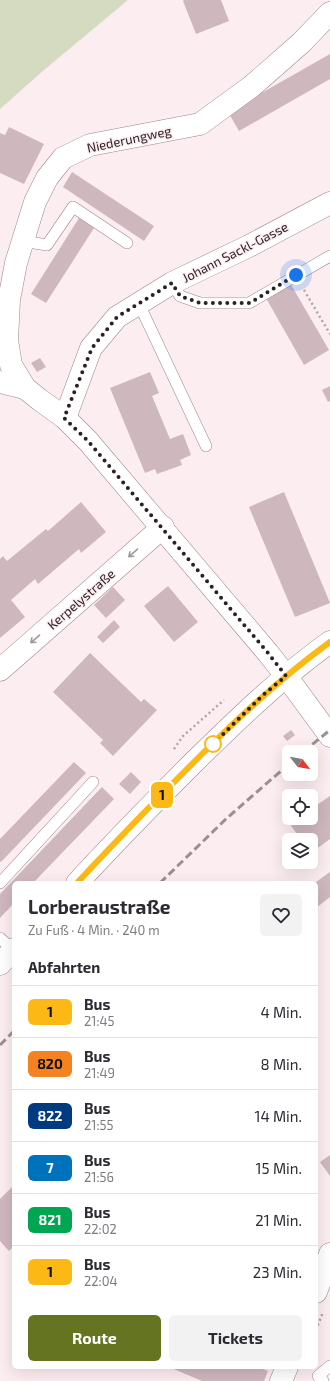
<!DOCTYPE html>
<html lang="de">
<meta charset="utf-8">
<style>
:root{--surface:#fff;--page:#f2f2f3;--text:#2b2b33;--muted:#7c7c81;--line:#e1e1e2;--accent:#657421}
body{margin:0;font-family:"Exo 2",sans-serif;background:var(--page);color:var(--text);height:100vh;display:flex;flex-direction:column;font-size:15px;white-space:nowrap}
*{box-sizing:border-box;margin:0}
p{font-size:13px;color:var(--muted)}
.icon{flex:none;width:22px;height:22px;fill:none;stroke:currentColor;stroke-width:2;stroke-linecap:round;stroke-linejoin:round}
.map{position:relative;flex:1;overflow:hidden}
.sheet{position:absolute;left:12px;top:881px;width:306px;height:488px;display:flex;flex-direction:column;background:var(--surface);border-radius:6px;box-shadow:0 4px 16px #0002}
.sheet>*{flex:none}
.badge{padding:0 8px;border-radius:6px;font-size:14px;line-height:26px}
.needle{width:26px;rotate:121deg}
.fabs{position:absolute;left:282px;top:745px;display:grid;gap:8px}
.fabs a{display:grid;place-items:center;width:36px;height:36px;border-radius:6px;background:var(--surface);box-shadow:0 4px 16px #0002;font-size:20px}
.you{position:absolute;width:20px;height:20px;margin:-10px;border:3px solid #fff;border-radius:50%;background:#1a73e8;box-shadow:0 0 0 6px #1a73e833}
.map>.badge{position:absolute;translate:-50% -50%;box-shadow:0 0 0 2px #fff}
h2{padding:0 16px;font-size:15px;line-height:36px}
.round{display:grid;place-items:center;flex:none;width:42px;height:42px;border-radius:6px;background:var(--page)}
.headline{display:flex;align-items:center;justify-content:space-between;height:68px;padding:0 16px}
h1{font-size:19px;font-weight:700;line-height:30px}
.button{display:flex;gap:8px;margin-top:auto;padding:8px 16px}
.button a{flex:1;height:46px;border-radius:6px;background:var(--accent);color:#fff;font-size:16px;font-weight:700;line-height:46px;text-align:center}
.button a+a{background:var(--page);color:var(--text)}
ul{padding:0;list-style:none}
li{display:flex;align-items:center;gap:12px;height:52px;padding:0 16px;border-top:1px solid var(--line)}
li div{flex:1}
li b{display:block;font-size:15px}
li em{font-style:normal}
li .badge{min-width:44px;font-weight:700;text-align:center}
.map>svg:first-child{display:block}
</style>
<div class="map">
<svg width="330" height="1381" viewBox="0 0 330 1381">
<rect width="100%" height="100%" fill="#fcedf1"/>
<path fill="#d4dbc1" d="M0 0H128L44 70 0 109Z"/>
<g fill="#cfb7be">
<path d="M184 0H221L229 21 196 34 183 1Z"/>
<path d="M330 54V79L239 131 228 112Z"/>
<path d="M9 127 44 144 24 184 0 173V133L5 135Z"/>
<path d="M72 172 154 226 144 241 63 187Z"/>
<path d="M79 218 94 228 46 303 31 294Z"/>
<path d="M290 283 329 350 304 365 266 298Z"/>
<path d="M40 358 46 367 37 372 31 363Z"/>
<path d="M150 372 159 393 152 396 170 439 183 434 191 455 180 460 182 465 157 474 155 469 145 473 110 388Z"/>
<path d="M330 386V401L328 402 322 390Z"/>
<path d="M284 492 330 603 295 617 249 507Z"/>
<path d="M81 502 106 532 81 553 79 549 38 584 35 579 11 600 25 617 0 638V559L3 556 7 561 46 529 48 531Z"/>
<path d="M168 586 198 622 174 642 144 606Z"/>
<path d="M113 587 125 600 106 618 94 605Z"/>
<path d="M114 620 120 627 103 643 97 637Z"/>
<path d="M90 653 141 702 144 699 157 710 113 756 100 743 103 740 53 692Z"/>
<path d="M291 730 295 735 287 741 283 736Z"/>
<path d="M74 762 86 773 1 862 0 861V839Z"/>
<path d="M131 772 141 782 130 794 119 784Z"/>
<path d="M102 787 114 799 33 883H14V903L0 918V894Z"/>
<path d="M330 796V839L311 853V840H301L290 824 298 818H311V809Z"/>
<path d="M330 872V897L316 908V882Z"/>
<path d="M330 1155V1176L320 1162Z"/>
<path d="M14 1185V1246L9 1251 0 1241V1199Z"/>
<path d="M169 1367H258L268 1371 264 1381H202Z"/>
</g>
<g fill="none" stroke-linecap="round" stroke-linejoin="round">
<defs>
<g id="service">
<path d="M22 241 47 245 73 207 127 243"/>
<path d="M172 283 180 296 200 303H249L330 256"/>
<path d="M139 304 206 446"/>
<path d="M0 883 93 782"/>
<path d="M0 938 13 950"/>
<path d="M323 1381 318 1376 330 1366"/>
</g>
<g id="minor">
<path d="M0 382 25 388"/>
<path d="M65 418 91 348 117 317 172 283 249 246 330 203"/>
<path d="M0 670 163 527"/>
<path d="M286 676 268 653 88 441 65 418 40 400 25 388 11 365 7 340 9 300 16 263 35 202 47 178 63 158 90 145 200 124 252 86 301 43 330 13"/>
</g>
<g id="tertiary">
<path d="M286 676 330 736"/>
<path d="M316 1292 330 1254"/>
<path d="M281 1381 287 1367"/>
</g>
<g id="secondary">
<path d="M77 883C115 842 154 802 193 763 237 720 280 678 330 642"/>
<path d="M0 964 14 949"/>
</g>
</defs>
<use href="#service" stroke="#9c868d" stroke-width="12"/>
<use href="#minor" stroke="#9c868d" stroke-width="23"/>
<use href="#tertiary" stroke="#9c868d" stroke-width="23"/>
<use href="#secondary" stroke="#9c868d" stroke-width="23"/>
<g stroke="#b2a5a9" stroke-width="2.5" stroke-dasharray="2 3" stroke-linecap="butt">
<path d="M304 290 330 334"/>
<path d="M174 749 183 736 224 700"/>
<path d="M316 1330 323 1312"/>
</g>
<use href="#service" stroke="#fff" stroke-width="11"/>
<use href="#minor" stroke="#fff" stroke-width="22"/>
<use href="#tertiary" stroke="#fff" stroke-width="22"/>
<use href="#secondary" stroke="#fff" stroke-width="22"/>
<g stroke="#9b8f92" stroke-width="3" stroke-dasharray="8 4" stroke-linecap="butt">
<path d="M303 752 330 730"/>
<path d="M160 883 227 818 289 764"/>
<path d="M0 1045 14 1031"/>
</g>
</g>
<defs><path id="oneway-shaft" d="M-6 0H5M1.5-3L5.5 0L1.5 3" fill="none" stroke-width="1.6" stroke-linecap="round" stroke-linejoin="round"/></defs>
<g stroke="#9f9b9c">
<use href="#oneway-shaft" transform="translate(133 553) rotate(139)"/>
<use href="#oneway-shaft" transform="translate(35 639) rotate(139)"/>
</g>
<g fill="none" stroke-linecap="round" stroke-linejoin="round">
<defs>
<path id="line" d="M77 883C117 840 158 798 200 756 241 715 283 676 330 642"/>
</defs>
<use href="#line" stroke="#fff" stroke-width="9"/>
<use href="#line" stroke="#fcb814" stroke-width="6"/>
<path stroke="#2a2124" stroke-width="4" stroke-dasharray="0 7.2" d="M213 744 263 695 286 676 268 653 88 441 64 418 92 348 117 317 172 283 180 296 200 303H250L296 275"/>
</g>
<circle fill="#fff" stroke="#fcb814" stroke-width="2" cx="213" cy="744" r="8"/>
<g text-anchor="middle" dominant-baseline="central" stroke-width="3" stroke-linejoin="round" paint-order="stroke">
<g font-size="13" fill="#2a2124" stroke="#fcedf1">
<text transform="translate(129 139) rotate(-12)">Niederungweg</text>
<text transform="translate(235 252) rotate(-27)">Johann Sackl-Gasse</text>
<text transform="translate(81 599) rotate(-41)">Kerpelystraße</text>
</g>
</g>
</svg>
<div class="fabs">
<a><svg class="needle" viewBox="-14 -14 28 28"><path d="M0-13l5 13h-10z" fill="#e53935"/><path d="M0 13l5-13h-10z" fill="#7c7c81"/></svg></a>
<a><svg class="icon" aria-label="locate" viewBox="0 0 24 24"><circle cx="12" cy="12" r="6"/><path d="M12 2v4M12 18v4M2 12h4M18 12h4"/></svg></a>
<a><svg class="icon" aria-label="layers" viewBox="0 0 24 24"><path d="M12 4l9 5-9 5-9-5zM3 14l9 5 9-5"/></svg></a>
</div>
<div class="you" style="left:296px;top:275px"></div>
<b class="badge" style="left:162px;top:795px;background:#fcb814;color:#111">1</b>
<section class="sheet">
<div class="headline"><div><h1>Lorberaustraße</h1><p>Zu Fuß · 4 Min. · 240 m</p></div><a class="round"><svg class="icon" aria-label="heart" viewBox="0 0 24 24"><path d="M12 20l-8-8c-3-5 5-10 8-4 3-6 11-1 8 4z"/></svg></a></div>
<h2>Abfahrten</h2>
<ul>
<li><span class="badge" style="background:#fcb814;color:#111">1</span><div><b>Bus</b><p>21:45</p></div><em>4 Min.</em></li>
<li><span class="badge" style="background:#f58220;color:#111">820</span><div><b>Bus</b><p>21:49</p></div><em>8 Min.</em></li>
<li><span class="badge" style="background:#003b80;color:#fff">822</span><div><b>Bus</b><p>21:55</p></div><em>14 Min.</em></li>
<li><span class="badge" style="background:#0072bc;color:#fff">7</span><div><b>Bus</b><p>21:56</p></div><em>15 Min.</em></li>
<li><span class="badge" style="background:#00a651;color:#fff">821</span><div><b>Bus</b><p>22:02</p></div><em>21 Min.</em></li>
<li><span class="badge" style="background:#fcb814;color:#111">1</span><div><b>Bus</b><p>22:04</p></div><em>23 Min.</em></li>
</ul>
<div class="button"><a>Route</a><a>Tickets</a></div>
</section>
</div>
